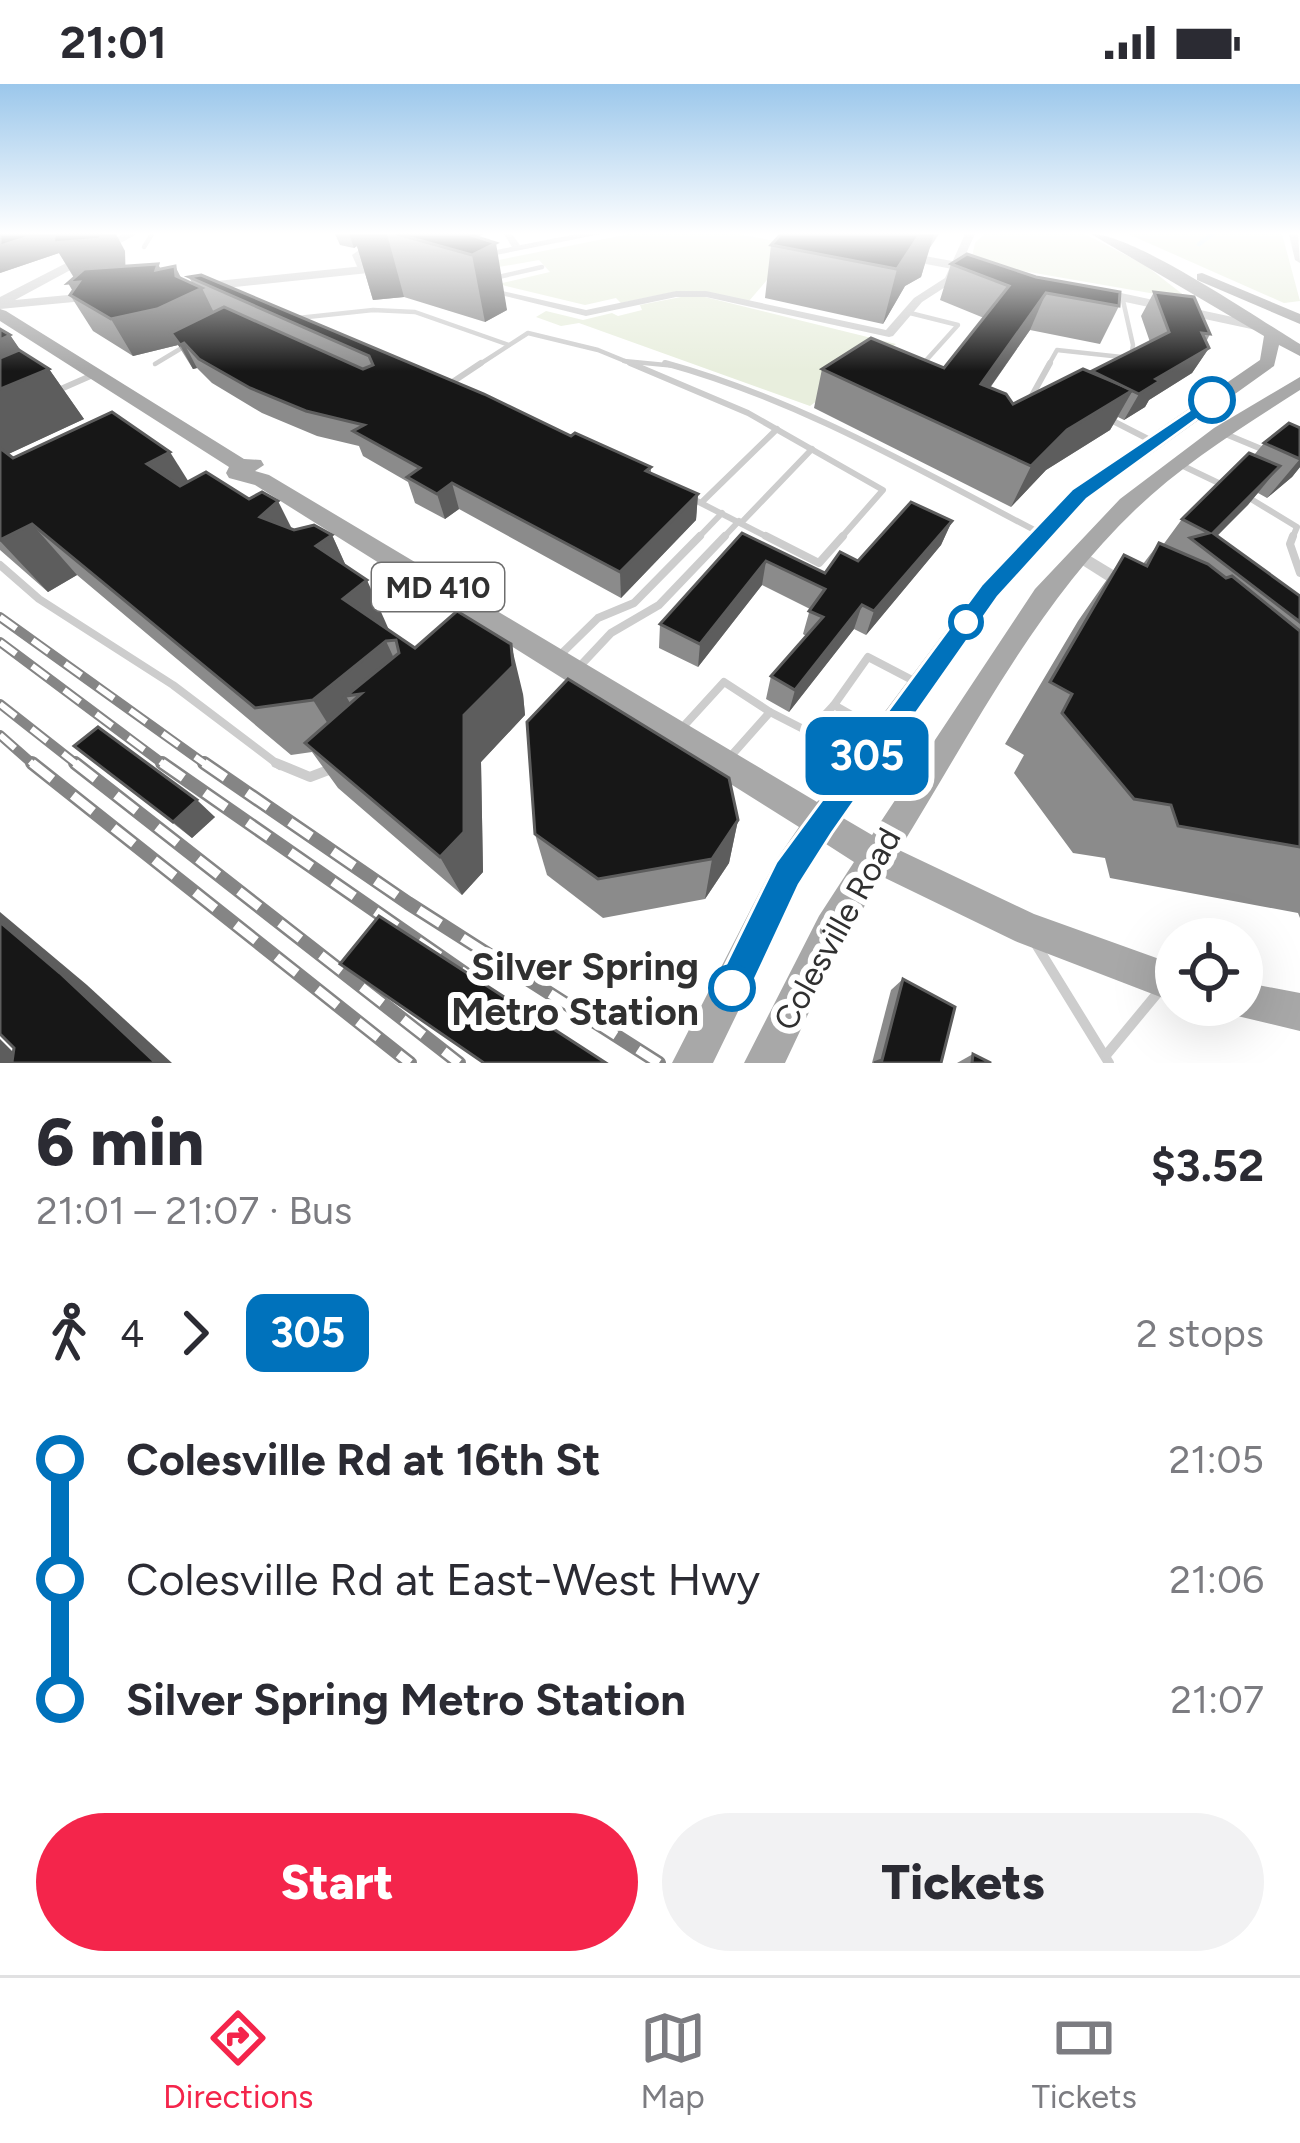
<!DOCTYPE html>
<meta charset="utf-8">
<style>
:root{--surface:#fff;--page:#f2f2f3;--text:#2b2b33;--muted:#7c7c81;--line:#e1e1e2;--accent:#f4254b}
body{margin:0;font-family:Figtree,sans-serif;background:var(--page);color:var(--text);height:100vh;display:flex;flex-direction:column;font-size:45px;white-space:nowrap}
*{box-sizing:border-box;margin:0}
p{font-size:39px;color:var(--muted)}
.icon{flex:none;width:66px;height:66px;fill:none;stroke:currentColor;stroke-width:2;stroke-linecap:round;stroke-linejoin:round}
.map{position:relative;height:979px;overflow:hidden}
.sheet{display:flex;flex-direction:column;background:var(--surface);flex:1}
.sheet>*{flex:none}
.badge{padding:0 24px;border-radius:18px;font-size:42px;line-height:78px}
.tools{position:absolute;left:1155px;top:834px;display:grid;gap:24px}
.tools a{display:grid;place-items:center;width:108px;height:108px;border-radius:50%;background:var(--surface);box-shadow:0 12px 48px #0002;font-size:60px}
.map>.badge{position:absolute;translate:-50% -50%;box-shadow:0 0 0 6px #fff}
.legs{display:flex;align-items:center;gap:18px;height:132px;padding:0 36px;font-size:39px}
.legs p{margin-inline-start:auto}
.headline{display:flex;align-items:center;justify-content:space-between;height:204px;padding:0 36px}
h1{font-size:66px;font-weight:800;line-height:90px}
.cta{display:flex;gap:24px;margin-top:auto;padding:24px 36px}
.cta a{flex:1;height:138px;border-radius:72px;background:var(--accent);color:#fff;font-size:48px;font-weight:800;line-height:138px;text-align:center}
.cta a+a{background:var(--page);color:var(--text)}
ul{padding:0 36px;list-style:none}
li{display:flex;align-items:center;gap:42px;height:120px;font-size:45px}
li i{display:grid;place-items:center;width:18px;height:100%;margin:0 15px;background:currentColor}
li i::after{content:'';width:30px;height:30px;margin:-15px;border:9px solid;border-radius:50%;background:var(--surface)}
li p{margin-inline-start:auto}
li:first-child i{background:linear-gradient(#0000 50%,currentColor 0)}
li:last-child i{background:linear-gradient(currentColor 50%,#0000 0)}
.status{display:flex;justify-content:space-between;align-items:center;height:84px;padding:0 60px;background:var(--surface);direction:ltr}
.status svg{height:33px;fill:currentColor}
.menu{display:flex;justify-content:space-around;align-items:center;height:168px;border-top:3px solid var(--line);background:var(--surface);font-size:33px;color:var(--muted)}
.menu a{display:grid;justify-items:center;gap:6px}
.menu .active{color:var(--accent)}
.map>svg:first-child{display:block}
</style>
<div class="status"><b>21:01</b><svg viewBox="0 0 49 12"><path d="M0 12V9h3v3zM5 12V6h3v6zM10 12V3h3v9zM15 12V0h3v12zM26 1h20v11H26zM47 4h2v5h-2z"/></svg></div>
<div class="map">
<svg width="1300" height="979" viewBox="0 0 1300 979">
<rect width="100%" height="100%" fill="#fff"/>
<g fill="#e8eedd">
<path d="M629 150H738L797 161 749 217 678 207 621 219 616 214 585 221 498 200 550 188 539 176 470 188 473 181Z"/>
<path d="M984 150H1085L1145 181 1190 216 971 178 975 159Z"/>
<path d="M1128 150H1282L1300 217 1284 219Z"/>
<path d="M686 212 705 213 896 260 810 322 579 239 561 242 536 233 546 227 583 236 612 229 618 232 642 226 640 221Z"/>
</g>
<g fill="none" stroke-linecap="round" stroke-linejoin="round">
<path stroke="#c8e4ef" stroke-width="4.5" d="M1199 160 1213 150"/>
<g stroke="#cdcdcd" stroke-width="4.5">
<path d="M144 163 152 150"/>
<path d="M494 194 542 183"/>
<path d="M910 229 958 241 921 282"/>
<path d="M298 234 373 226 415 228 509 261"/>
<path d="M624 277 676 282"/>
<path d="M155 280 185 262"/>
<path d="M477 282 528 249 598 266 637 282"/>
<path d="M1048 282 1057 266 1131 274 1133 261 1122 212"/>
</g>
<g stroke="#cdcdcd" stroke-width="6">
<path d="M630 279 748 329 883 406 840 455"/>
<path d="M665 279C797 315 917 385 1038 448"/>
<path d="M920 284 924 279"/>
<path d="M448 301 481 279"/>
<path d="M54 308 95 290"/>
<path d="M1029 317 1050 279"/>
<path d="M1109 335 1152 357"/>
<path d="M1223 349 1264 366"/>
<path d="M1181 381 1227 403"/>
<path d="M1246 412 1297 443 1292 455"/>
<path d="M689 413 771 455"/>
<path d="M702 418 777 345"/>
<path d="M741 439 812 365"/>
<path d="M697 455 722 429"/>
<path d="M722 455 739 437"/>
</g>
<g stroke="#cdcdcd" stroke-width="8">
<path d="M766 452 819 479 843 452"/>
<path d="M1293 452 1290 460 1300 489"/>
<path d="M0 481 39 515 173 601 280 682"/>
<path d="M558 573 598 534 634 519 700 452"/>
<path d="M580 582 611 549 659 521 725 452"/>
<path d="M681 645 724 598 770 628"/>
<path d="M881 648 834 621 868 573 914 597"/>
<path d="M730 673 770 628 809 648 834 621"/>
</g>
<g stroke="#cdcdcd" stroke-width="10">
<path d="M276 679 310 693 331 685"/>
<path d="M1037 862 1109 979"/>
<path d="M1107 970 1160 906"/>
</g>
<g fill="#cdcdcd" fill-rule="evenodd">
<path d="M383 150H394L362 172 368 187 360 189 352 171Z"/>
<path d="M504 150H512L522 164 520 166H514Z"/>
<path d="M965 150H975L953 198 922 218 893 252 889 253 706 213H676L586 232 480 206 485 203 586 226 676 207H706L886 246 914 214 945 194Z"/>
<path d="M1289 150H1298L1300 179 1295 176Z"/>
<path d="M1077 464 1135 499 1137 503 1135 507H1123L1071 474 1069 470Z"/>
</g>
<g fill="#cdcdcd" fill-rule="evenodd">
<path d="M123 150H137L15 216 100 208 107 212 105 215 0 225V213Z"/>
<path d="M577 150H601L471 176 465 172Z"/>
<path d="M898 167 979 182 985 186 979 190 894 174 892 171Z"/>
<path d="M393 179 397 180V186L197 207 190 203 197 199Z"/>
<path d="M1093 203 1256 238 1263 242 1256 246 1088 210V204Z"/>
</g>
<g fill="#a8a8a8" fill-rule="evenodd">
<path d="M1091 150C1133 149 1258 235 1300 260V272L1279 261 1274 282 1088 415 998 513 843 734 872 751 1035 505 1120 415 1214 344 1300 293V306C1244 342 1184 379 1136 425 1036 520 971 650 899 766L1034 830 1176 881V919L1015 857 883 793 843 856 785 979H744L819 832 854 778 826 760 799 802 713 979H672L775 778 799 743 255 401 229 394 226 389 229 383 0 237V225L6 227 244 375 261 376 264 381 255 387 269 391 817 718 980 501 1072 405 1260 276 1264 252Z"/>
<path d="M1202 189 1300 230V240L1197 196V190Z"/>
<path d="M1242 898 1300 909V947L1229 930 1225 921H1242Z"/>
</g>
<defs>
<g id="rail-far1">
<path d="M0 533 208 682"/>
<path d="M0 558 166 682"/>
<path d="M0 620 79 682"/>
<path d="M0 651 35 682"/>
</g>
<g id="rail">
<path d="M32 679 410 979"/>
<path d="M75 679 459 979"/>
<path d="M162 679 466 890"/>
<path d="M204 679 408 819 659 979"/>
</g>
</defs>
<use href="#rail-far1" stroke="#858585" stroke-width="10"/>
<use href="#rail" stroke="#858585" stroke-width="14"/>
<use href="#rail-far1" stroke="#fff" stroke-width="6" stroke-dasharray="20" stroke-linecap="butt"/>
<use href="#rail" stroke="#fff" stroke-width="9" stroke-dasharray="26" stroke-linecap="butt"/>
</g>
<g fill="#8b8b8b">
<path d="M0 150 125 167V182L158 180 160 185 175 182 181 194 192 199 189 193 571 352 651 383V390L698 410 696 436 621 514 459 425 445 435 415 419 408 398 363 372 359 362 317 352 262 329 212 299 197 284 193 285 178 261 133 272 93 247 70 211 73 207 74 194 59 169 0 189Z"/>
<path d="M335 150H483L478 153 507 226 485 238 404 213 373 216 357 162 354 164 340 161Z"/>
<path d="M781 150H939L929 165 921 193 905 202 883 240 765 214 771 161Z"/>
<path d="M951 180 1119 222 1100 260 1030 246 990 304 1013 320 1091 289 1150 258 1141 232 1154 208 1210 250 1206 258 1209 264 1192 289 1149 316 1145 323 1124 336 1118 333 1110 346 1046 386 1011 423 814 324 822 285 944 284 984 234 940 216Z"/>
<path d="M0 245 10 251 21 268 49 285 84 335 8 370 13 374 189 397 292 445 332 451 346 482 389 547 415 564 523 610 525 631 481 678 483 788 462 811 338 704 312 668 291 671 77 491 48 508 0 466Z"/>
<path d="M1300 343V383L1292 393 1267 414 1258 409 1217 452 1300 512V834L1298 829 1110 794 1105 774 1073 769 1014 689 1024 671 1005 660 1078 537 1124 471 1143 480 1159 459 1163 461 1182 435 1254 371 1264 359Z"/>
<path d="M952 437 941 461 866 551 854 545 789 628 766 615 771 592 806 552 803 550 810 525 762 501 698 583 659 564 660 540 742 449 825 489Z"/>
<path d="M74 662 215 733 192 754Z"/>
<path d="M738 736 729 779 705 815 603 834 547 791 535 750Z"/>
<path d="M903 895 941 979H872L891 906Z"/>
<path d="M973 970 991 979H957Z"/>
</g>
<g fill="#5d5d5d">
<path d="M38 150H116L125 167 126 201 78 216 68 199 77 198 59 169 0 189V162Z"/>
<path d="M349 150H387L404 213 373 216 357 162 354 164Z"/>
<path d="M919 150H934L921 193 905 202 883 240 897 185Z"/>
<path d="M496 159 507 226 485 238 472 171Z"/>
<path d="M158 180 176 215 175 182 189 210 202 204 219 239 171 249 178 261 133 272 111 235 156 186Z"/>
<path d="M1046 209 1030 246 965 339 981 300Z"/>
<path d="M10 251 37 290 49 285 84 335 0 374V256Z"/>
<path d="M184 259 197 284 193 285 180 261Z"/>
<path d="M1209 264 1192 289 1149 316 1145 323 1124 336 1139 310 1156 295Z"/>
<path d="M1133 306 1110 346 1046 386 1011 423 1031 382 1067 346Z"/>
<path d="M170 368 202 419 147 380Z"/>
<path d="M1300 375V383L1292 393 1267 414Z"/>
<path d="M1280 382 1248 421 1204 465 1213 449Z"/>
<path d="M452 399 459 425 445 435 437 410Z"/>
<path d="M698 410 696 436 621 514 620 488Z"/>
<path d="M278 417 304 469 260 433Z"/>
<path d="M952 437 941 461 866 551 874 527Z"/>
<path d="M32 440 77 491 48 508 0 457Z"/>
<path d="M332 451 355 502 316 462Z"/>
<path d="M766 477 762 501 698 583 700 560Z"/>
<path d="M367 496 389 546 343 515Z"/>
<path d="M862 521 854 545 789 628 795 606Z"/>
<path d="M386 557 409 607 346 612 365 645 343 664 313 616Z"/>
<path d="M511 560 523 610 525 631 481 678 483 788 462 811 440 773 464 631Z"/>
<path d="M197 716 215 733 192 754 173 738Z"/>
<path d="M738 736 729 779 705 815 712 775Z"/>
<path d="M0 828 87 901 172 979H156L0 838Z"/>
<path d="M0 955 24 979 0 978Z"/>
</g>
<g fill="#171717" stroke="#5d5d5d" stroke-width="3">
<path d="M0 150H38L0 162Z"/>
<path d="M55 150H101L100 155 53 159Z"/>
<path d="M397 150H468L496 159 472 171Z"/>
<path d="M781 150H920L897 185 771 161Z"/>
<path d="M967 170 1036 193 1120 208 1119 222 1046 209 981 300 1006 310 1013 320 1083 285 1133 306 1067 346 1031 382 822 285 871 254 944 284 1009 202 951 180Z"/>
<path d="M158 180 156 186 175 182 176 192 202 204 157 225 111 235 70 211 79 198 68 199 84 185Z"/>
<path d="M201 191 484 310 571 352 575 349 651 383 646 387 698 410 620 488 452 399 437 410 407 393 420 384 353 347 364 341 306 327 250 304 199 275 184 259 180 261 171 249 224 223 363 285 373 281 369 272 189 193Z"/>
<path d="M1154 208 1194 213 1210 250 1202 249 1209 264 1156 295 1160 297 1139 310 1092 287 1169 248Z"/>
<path d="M0 245 10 251 0 256Z"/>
<path d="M19 266 49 285 0 305V274Z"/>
<path d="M112 328 170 368 147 380 180 402 206 388 249 415 262 408 278 417 260 433 294 446 314 441 332 451 316 462 367 496 343 515 415 564 457 527 511 560 513 582 464 631V748L440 773 305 659 361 610 346 612 399 569 396 556 386 557 313 616 255 624 32 440 0 456V364L13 374Z"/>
<path d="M1289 339 1300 344V375L1264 359Z"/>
<path d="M1249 369 1280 382 1213 449 1300 512V538L1190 454 1209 449 1182 435Z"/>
<path d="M911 418 952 437 874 527 862 521 795 606 771 592 823 533 809 527 825 505 766 477 700 560 660 540 742 449 825 489 840 468 858 477Z"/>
<path d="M1159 459 1208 480 1226 494 1232 492 1300 547V763L1178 742 1171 721 1134 715 1062 629 1072 610 1050 598 1124 471 1147 482Z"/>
<path d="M568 595 729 694 738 736 712 775 598 795 535 750 527 638Z"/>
<path d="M98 643 197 716 173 738 74 662Z"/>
<path d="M379 832 606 979H484L340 880Z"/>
<path d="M0 838 60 889 156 979H0L12 978 14 964 0 950Z"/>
<path d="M903 895 955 923 941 979H874L882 976Z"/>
<path d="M973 970 991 979H972Z"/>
</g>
<linearGradient id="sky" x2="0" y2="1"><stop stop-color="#9bc7eb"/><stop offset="0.52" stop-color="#fff"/><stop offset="1" stop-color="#fff" stop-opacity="0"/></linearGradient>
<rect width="1300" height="287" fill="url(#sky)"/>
<path fill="#0072bc" stroke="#fff" stroke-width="3" d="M1212 311 1218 312V320L1087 415 998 513 832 749 799 801 745 917 732 922 719 917 714 904 776 778 981 501 1072 405Z"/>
<g fill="#fff" stroke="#0072bc" stroke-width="6">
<circle cx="1212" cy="316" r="21"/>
<circle cx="966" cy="538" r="15"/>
<circle cx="732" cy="904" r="21"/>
</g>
<g text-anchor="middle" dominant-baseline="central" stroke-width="12" stroke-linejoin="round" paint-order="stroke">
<rect fill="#fff" stroke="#6e6e6e" stroke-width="3" x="372" y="479" width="132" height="48" rx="9"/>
<g font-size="30" font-weight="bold" fill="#303030">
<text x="438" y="503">MD 410</text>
</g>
<g font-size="33" fill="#303030" stroke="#fff">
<text transform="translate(837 845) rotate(-61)">Colesville Road</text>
</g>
<g font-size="39" font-weight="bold" fill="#303030" stroke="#fff" text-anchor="end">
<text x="699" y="882">Silver Spring<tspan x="699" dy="45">Metro Station</tspan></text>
</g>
</g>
</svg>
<div class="tools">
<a><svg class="icon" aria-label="locate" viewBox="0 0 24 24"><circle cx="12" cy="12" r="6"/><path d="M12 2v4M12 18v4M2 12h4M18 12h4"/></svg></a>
</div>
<b class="badge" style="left:867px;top:672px;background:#0072bc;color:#fff">305</b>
</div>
<section class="sheet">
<div class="headline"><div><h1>6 min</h1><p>21:01 – 21:07 · Bus</p></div><b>$3.52</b></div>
<div class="legs"><svg class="icon" aria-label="walk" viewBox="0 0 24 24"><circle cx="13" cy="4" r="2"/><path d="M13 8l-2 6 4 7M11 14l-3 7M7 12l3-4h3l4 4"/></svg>4<svg class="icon" aria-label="forward" viewBox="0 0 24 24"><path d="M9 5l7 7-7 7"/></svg><b class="badge" style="background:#0072bc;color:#fff">305</b><p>2 stops</p></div>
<ul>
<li><i style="color:#0072bc"></i><b>Colesville Rd at 16th St</b><p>21:05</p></li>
<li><i style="color:#0072bc"></i><span>Colesville Rd at East-West Hwy</span><p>21:06</p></li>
<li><i style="color:#0072bc"></i><b>Silver Spring Metro Station</b><p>21:07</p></li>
</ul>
<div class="cta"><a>Start</a><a>Tickets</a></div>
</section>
<nav class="menu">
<a class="active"><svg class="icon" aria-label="directions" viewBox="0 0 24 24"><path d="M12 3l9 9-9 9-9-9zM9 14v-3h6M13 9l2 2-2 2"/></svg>Directions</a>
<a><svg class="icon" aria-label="map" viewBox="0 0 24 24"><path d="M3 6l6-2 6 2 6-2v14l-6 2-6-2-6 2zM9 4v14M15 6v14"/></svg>Map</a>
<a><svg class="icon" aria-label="tickets" viewBox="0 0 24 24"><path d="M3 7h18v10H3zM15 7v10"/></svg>Tickets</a>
</nav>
